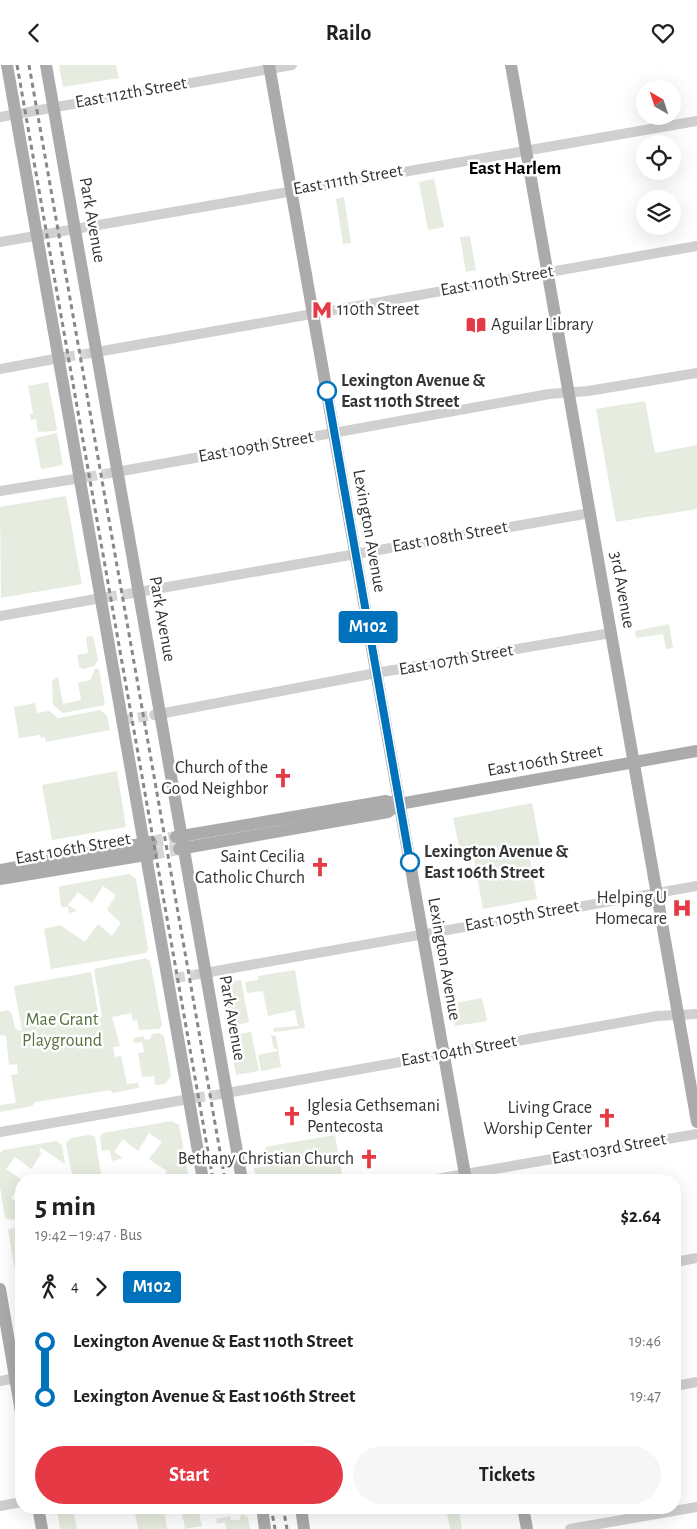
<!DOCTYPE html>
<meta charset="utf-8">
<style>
:root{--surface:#fff;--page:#f6f6f6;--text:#202124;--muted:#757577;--accent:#e63946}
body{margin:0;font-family:"Alegreya Sans",sans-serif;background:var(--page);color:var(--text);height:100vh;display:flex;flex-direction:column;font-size:19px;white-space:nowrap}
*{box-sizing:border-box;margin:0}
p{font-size:16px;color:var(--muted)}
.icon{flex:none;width:28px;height:28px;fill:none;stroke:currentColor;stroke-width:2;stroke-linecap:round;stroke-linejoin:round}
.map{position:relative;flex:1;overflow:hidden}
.details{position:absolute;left:15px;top:1109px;width:666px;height:340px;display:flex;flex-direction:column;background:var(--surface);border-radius:20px;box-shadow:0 5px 20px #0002}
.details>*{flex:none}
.badge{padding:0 10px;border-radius:4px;font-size:18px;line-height:32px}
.needle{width:32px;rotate:321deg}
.tools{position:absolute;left:636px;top:15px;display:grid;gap:10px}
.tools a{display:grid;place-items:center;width:45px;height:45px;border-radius:50%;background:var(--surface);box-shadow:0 5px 20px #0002;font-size:25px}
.map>.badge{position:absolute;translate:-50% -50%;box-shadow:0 0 0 2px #fff}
.legs{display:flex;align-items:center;gap:8px;height:55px;padding:0 20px;font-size:16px}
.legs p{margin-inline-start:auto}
.summary{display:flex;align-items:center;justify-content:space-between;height:85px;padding:0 20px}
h1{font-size:28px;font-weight:700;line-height:38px}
.button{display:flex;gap:10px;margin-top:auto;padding:10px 20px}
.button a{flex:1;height:58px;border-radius:30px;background:var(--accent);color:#fff;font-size:20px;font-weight:700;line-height:58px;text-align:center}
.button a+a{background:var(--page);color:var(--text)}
ul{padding:0 20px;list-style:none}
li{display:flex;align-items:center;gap:18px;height:55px;font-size:19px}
li i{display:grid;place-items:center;width:8px;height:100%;margin:0 6px;background:currentColor}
li i::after{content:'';width:12px;height:12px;margin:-6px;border:4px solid;border-radius:50%;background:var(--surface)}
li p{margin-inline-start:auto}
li:first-child i{background:linear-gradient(#0000 50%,currentColor 0)}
li:last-child i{background:linear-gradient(currentColor 50%,#0000 0)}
header{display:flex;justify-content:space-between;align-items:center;height:65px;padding:0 20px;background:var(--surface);font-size:22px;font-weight:700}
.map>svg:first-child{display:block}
</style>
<header><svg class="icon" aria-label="back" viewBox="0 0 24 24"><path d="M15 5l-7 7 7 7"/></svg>Railo<svg class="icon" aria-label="heart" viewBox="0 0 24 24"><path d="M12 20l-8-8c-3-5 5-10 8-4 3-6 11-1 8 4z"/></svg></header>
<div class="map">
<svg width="697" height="1464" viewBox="0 0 697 1464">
<rect width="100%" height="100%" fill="#fff"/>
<g fill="#e6ecdf">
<path d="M59 0H116L119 13 63 22Z"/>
<path d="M434 114 444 162 428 165 419 117Z"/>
<path d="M344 132 351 178 343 179 336 134Z"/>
<path d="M470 171 476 205 466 207 460 172Z"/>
<path d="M48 317 57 364 55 366 38 367 36 354 31 355 30 349 33 348 28 321Z"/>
<path d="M645 336 655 388 697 380V444L616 457 596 344Z"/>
<path d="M57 368 63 400 41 404 35 373Z"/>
<path d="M66 431 82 519 1 533 0 442Z"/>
<path d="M669 559 673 583 666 584 663 569 636 573 635 566Z"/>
<path d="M93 571 98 595 94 601 83 604 79 602 77 590 88 588 86 572Z"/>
<path d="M95 604H99L105 640 63 648 53 640 52 616 58 612 63 639 81 635 78 618 90 615Z"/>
<path d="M35 638 37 648 49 646 58 653 100 645 107 651 110 665 46 677 45 672 41 673 40 670 19 673 14 642Z"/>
<path d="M117 706 126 762 52 775 42 720Z"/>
<path d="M532 738 541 785 529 787 537 834 483 844 473 789 461 790 453 753Z"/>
<path d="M129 809 136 814 148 883 146 888 51 904 44 864 60 860 85 877 98 859 112 871 121 858 107 845 116 830 103 821 92 838 78 827 68 840 77 846 69 848 68 842H61L59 823 61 821Z"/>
<path d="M146 893 150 896 162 960 159 964 139 965 137 955 133 956 131 948 112 952 120 981 113 982 115 992 121 991 127 1019 138 1018 139 1023 112 1028 111 1025 35 1037 32 1041 0 1047V1040L16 1038 11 1010 18 1009 17 999 9 1000 6 971 0 970V947L8 945 12 949 15 963 18 966 22 965 14 921 91 907 99 954 102 952 94 904Z"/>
<path d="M295 905 305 963 274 967 273 963 298 961 295 945 268 951 263 926 247 928 245 917 258 915V911Z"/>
<path d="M241 915 249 957 229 962 221 918Z"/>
<path d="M482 933 487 956 455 961 450 939Z"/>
<path d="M251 967 259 1006 236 1010 229 971Z"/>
<path d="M159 968 164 971 171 1011 165 1019 155 1020 154 1011 142 1012 138 988 144 987 142 977 134 978V973L143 971 145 975 150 974 152 969Z"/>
<path d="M271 970 276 971 281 1002 261 1006 258 990 277 986V984H274Z"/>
<path d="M172 1056 179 1060 189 1115H161L167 1106 149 1094 162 1077 149 1068 138 1086 123 1074 114 1087 123 1093 112 1096 110 1085 102 1086 100 1072 103 1068Z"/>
<path d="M89 1070 95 1072 102 1115H73L66 1078 71 1073Z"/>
<path d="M335 1070 343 1115H256L254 1103 268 1101 265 1082Z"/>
<path d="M56 1076 62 1080 65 1099 41 1083 39 1086 44 1090 41 1089 31 1104 15 1092 6 1104 22 1115 21 1120 11 1133 21 1140V1153L11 1155 5 1153 0 1122V1088L3 1085Z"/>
<path d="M18 1161 21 1171 15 1175 21 1211V1242L8 1165Z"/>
<path d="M57 1443H73L77 1464H60Z"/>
<path d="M134 1443H164L167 1464H138Z"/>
<path d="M181 1443H198L202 1461 185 1464Z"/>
<path d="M446 1443V1442L473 1443 459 1445 462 1464H450Z"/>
<path d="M242 1449 248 1452 250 1464H226L225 1457 217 1459 216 1454 230 1451 231 1455H239Z"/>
</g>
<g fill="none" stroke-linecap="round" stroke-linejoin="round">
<g stroke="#d6d6d6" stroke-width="10" stroke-dasharray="10 5" stroke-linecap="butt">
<path d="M65 292 91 288"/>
<path d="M87 412 111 408"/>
<path d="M107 532 133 528"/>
<path d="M123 655 154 650"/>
<path d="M175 913 199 909"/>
<path d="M195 1033 221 1029"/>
</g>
<g stroke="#d6d6d6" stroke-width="12" stroke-dasharray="12 6" stroke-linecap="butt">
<path d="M151 777 176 772"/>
<path d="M152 789 179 784"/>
</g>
<g stroke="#d0d0d0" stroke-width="10">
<path d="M0 52 292 0"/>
<path d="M0 177 697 56"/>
<path d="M91 288 697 181"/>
<path d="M0 304 65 292"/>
<path d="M111 408 549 329 588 326 697 308"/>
<path d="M0 426 87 412"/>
<path d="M133 528 590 448"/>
<path d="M0 551 107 532"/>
<path d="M154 650 376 608 611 568"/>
<path d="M199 909 697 821"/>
<path d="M221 1029 657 951 697 949"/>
<path d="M0 1067 195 1033"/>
<path d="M431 1115 697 1069"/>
<path d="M675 1197 697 1193"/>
<path d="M0 1316 21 1312"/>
<path d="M675 1321 697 1317"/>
<path d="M0 1441 21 1437"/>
<path d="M570 1464 697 1442"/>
</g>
<g stroke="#ababab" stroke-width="12">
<path d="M7 0 203 1115"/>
<path d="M46 0 242 1115"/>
<path d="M269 0 466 1115"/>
<path d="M511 0 697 1057"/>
<path d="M176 772 386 736 399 739 697 686"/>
<path d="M179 784 388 747 399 739"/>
<path d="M0 805 151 777"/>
<path d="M0 814 152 789"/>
<path d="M0 1224 21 1347"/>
<path d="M38 1442 42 1464"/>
<path d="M262 1442 265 1464"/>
<path d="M301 1442 304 1464"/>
<path d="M523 1442 527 1464"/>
</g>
<g stroke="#888" stroke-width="3" stroke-dasharray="5 4" stroke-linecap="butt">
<path d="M17 0 213 1115"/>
<path d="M29 0 225 1115"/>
<path d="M271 1442 275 1464"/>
<path d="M283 1442 287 1464"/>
</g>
</g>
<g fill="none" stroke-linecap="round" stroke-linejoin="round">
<defs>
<path id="line-1" d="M327 326 410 797"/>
</defs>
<use href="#line-1" stroke="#fff" stroke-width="11"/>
<use href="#line-1" stroke="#0072bc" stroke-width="8"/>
</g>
<defs>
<symbol id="metro-bare" viewBox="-9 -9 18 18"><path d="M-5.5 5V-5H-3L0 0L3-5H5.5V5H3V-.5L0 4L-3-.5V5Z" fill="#e63946" stroke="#fff" stroke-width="2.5" paint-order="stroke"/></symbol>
<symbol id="library-bare" viewBox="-9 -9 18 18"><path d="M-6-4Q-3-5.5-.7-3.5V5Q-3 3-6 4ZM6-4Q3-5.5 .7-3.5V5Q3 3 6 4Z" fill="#e63946" stroke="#fff" stroke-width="2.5" paint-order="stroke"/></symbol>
<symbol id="church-bare" viewBox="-9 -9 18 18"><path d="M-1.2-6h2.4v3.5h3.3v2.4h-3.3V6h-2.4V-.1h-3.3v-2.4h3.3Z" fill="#e63946" stroke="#fff" stroke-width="2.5" paint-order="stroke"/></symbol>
<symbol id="hospital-bare" viewBox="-9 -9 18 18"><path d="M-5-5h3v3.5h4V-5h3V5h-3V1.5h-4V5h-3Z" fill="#e63946" stroke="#fff" stroke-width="2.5" paint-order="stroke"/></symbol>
</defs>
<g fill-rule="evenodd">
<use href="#metro-bare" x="308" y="231" width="28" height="28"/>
<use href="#library-bare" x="462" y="246" width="28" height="28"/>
<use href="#church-bare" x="269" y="699" width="28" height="28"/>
<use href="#church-bare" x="306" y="788" width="28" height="28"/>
<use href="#hospital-bare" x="668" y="829" width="28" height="28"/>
<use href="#church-bare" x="278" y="1037" width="28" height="28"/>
<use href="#church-bare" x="593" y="1039" width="28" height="28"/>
<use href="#church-bare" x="355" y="1080" width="28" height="28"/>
</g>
<g fill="#fff" stroke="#0072bc" stroke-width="2.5">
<circle cx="327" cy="326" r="9"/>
<circle cx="410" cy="797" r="9"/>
</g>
<g text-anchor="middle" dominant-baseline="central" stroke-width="5" stroke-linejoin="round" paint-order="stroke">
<g font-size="18" fill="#333" stroke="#fff">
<text transform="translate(131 28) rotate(-10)">East 112th Street</text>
<text transform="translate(348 115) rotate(-10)">East 111th Street</text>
<text transform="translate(92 155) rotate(80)">Park Avenue</text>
<text transform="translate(497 216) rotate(-10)">East 110th Street</text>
<text transform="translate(256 382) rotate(-10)">East 109th Street</text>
<text transform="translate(369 466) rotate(80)">Lexington Avenue</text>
<text transform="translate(450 472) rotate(-10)">East 108th Street</text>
<text transform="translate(622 525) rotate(80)">3rd Avenue</text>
<text transform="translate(162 554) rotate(80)">Park Avenue</text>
<text transform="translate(456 595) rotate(-10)">East 107th Street</text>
<text transform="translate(545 696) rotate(-10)">East 106th Street</text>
<text transform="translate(73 784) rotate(-10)">East 106th Street</text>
<text transform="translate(522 851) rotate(-10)">East 105th Street</text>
<text transform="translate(444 894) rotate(80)">Lexington Avenue</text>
<text transform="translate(232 953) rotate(80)">Park Avenue</text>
<text transform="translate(459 986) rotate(-10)">East 104th Street</text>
<text transform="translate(609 1084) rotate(-10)">East 103rd Street</text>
</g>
<g font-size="18" fill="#333" stroke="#fff" text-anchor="end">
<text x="337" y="245" text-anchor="start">110th Street</text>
<text x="491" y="260" text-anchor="start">Aguilar Library</text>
<text x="268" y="703">Church of the<tspan x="268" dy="21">Good Neighbor</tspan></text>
<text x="305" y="792">Saint Cecilia<tspan x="305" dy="21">Catholic Church</tspan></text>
<text x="667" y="833">Helping U<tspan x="667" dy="21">Homecare</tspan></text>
<text x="307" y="1041" text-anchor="start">Iglesia Gethsemani<tspan x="307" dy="21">Pentecosta</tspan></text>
<text x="592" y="1043">Living Grace<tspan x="592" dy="21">Worship Center</tspan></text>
<text x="354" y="1094">Bethany Christian Church</text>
</g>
<g font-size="18" font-weight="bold" fill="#333" stroke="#fff" text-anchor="start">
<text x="341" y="316">Lexington Avenue &amp;<tspan x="341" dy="21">East 110th Street</tspan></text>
<text x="424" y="787">Lexington Avenue &amp;<tspan x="424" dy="21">East 106th Street</tspan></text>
</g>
<g font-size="18" fill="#56703f" stroke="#fff">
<text x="62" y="955">Mae Grant<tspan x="62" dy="21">Playground</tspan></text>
</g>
<g font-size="19" font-weight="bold" fill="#000" stroke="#fff">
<text x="515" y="103">East Harlem</text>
</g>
</g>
</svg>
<div class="tools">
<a><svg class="needle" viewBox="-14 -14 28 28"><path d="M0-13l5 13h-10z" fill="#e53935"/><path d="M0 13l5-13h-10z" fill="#757577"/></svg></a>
<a><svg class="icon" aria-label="locate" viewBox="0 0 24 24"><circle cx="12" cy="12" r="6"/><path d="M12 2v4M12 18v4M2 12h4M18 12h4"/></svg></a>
<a><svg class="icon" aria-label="layers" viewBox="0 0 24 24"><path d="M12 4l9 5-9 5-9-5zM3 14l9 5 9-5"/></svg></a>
</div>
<b class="badge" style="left:368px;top:562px;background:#0072bc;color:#fff">M102</b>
<section class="details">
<div class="summary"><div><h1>5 min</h1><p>19:42 – 19:47 · Bus</p></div><b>$2.64</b></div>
<div class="legs"><svg class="icon" aria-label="walk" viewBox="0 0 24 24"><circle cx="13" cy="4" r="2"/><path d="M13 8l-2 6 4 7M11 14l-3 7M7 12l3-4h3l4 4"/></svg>4<svg class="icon" aria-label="forward" viewBox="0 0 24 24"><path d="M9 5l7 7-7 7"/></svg><b class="badge" style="background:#0072bc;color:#fff">M102</b></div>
<ul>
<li><i style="color:#0072bc"></i><b>Lexington Avenue &amp; East 110th Street</b><p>19:46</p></li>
<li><i style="color:#0072bc"></i><b>Lexington Avenue &amp; East 106th Street</b><p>19:47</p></li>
</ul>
<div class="button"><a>Start</a><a>Tickets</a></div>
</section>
</div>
